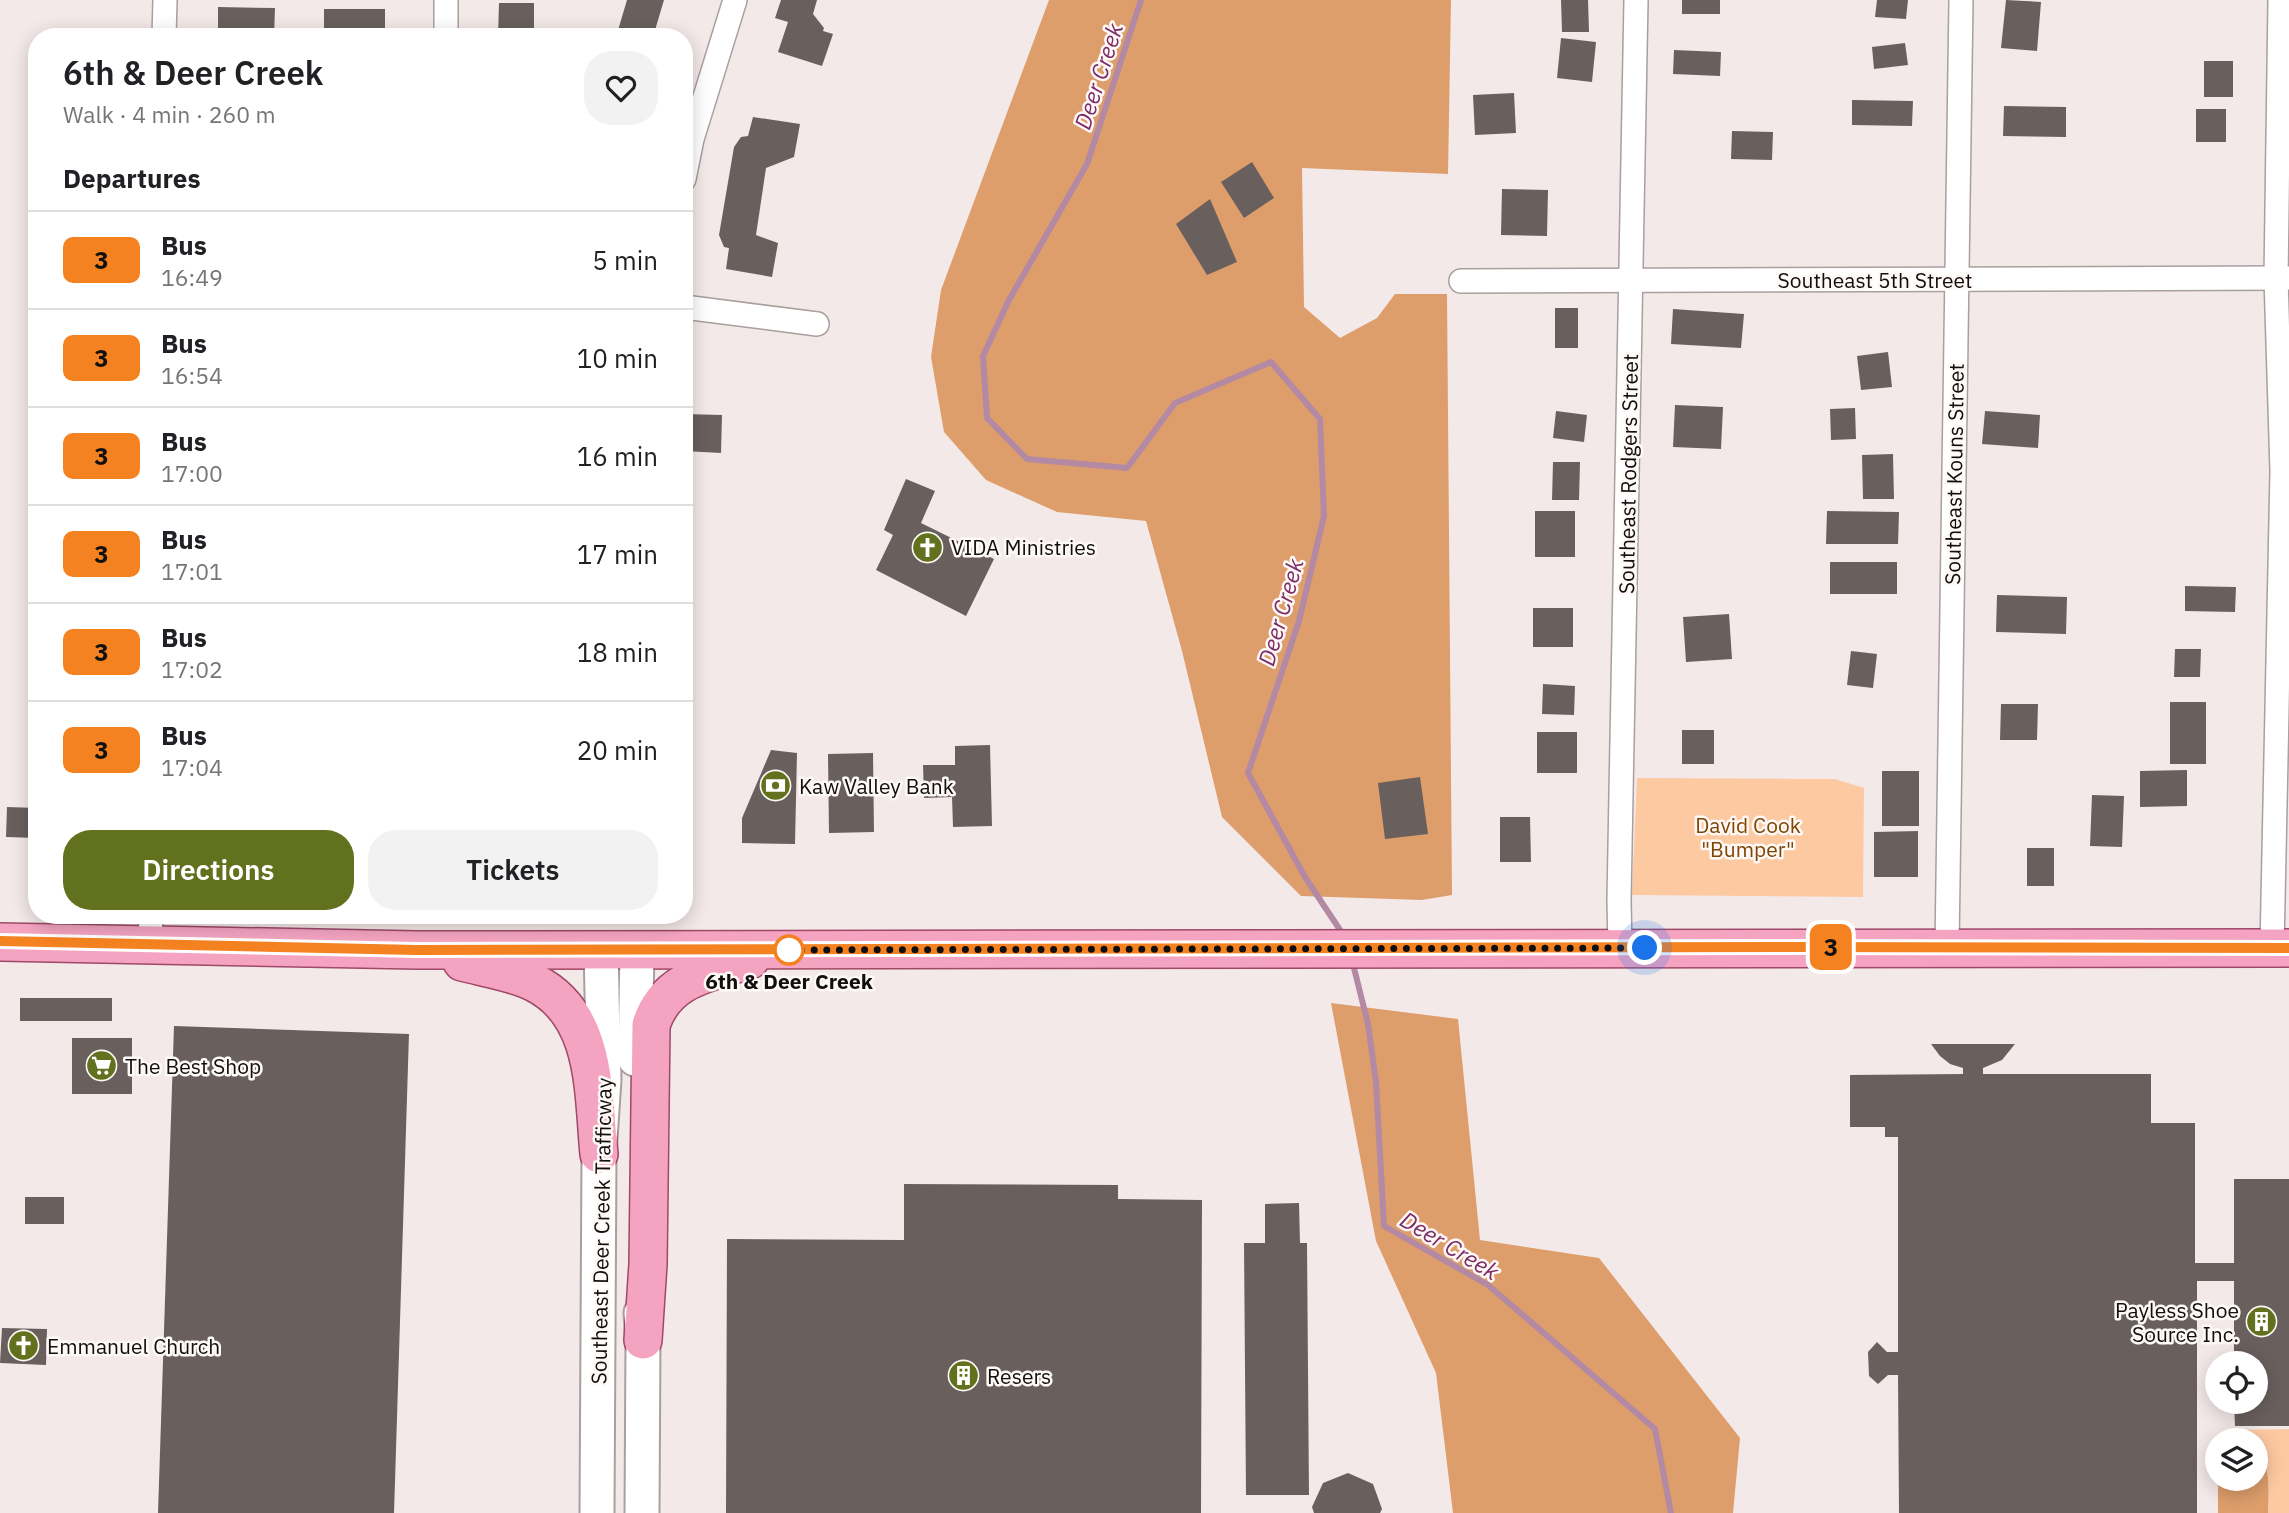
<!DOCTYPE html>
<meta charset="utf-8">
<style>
:root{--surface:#fff;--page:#f2f2f2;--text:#202124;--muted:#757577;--line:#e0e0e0;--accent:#62711d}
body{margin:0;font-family:"IBM Plex Sans",sans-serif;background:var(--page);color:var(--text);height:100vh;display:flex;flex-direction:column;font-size:26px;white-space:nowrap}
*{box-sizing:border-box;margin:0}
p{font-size:23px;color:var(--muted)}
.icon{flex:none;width:38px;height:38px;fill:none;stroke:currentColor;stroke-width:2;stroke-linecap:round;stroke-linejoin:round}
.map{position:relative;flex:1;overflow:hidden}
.sheet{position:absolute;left:28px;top:28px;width:665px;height:896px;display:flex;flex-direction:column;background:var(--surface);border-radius:28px;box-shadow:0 4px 18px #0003}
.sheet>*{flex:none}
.badge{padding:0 14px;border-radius:10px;font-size:24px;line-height:46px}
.fabs{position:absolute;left:2205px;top:1351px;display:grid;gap:14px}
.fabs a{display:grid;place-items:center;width:63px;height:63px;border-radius:50%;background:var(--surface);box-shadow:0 4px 18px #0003;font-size:35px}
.you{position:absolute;width:35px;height:35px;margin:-18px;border:5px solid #fff;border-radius:50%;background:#1a73e8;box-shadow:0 0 0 10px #1a73e833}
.map>.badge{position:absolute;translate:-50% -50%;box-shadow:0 0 0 4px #fff}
h2{padding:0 35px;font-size:26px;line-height:63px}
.round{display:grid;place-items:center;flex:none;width:74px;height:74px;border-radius:28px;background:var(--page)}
.head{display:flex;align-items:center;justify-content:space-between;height:119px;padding:0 35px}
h1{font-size:33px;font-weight:600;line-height:52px}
.cta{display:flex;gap:14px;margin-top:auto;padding:14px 35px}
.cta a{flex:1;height:80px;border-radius:28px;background:var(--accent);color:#fff;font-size:28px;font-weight:600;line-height:80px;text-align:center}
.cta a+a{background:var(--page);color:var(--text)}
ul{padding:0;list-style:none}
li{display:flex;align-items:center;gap:21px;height:98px;padding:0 35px;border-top:2px solid var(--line)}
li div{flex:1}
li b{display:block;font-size:26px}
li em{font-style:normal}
li .badge{min-width:77px;font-weight:700;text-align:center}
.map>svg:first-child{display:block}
</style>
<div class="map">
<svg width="2289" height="1513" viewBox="0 0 2289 1513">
<rect width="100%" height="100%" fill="#f4e9e9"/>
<g fill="#fdc9a1">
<path d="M1637 778 1835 779 1864 788 1863 897 1632 895Z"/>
<path d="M2289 1429V1513H2268C2269 1496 2270 1478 2265 1461 2263 1453 2256 1449 2256 1440L2236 1437V1430Z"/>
</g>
<g fill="#dd9e6b">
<path d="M1049 0H1451L1448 174 1302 168 1304 307 1340 338 1377 318 1395 294H1447L1452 895 1422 900 1301 896 1222 817 1182 651 1146 521 1057 512 986 480 944 432 931 357 941 290Z"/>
<path d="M1331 1003 1458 1019 1480 1240 1599 1258 1740 1438 1733 1513H1453L1436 1373 1376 1241Z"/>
<path d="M2256 1446C2271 1465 2269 1489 2268 1513H2218V1479H2256Z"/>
</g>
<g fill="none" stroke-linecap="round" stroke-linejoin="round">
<g stroke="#b389a3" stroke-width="6">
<path d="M1141 0 1087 164 1009 300 983 356 987 418 1027 459 1127 468 1175 403 1271 362 1320 419 1324 516 1299 621 1248 773 1305 877 1344 936"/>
<path d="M1352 960 1368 1024 1376 1082 1384 1226 1488 1285 1655 1429 1671 1513"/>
</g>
</g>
<g fill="#69605e">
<path d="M627 0H664L653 37H616Z"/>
<path d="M781 0H817L813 14 824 28 823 31 833 34 822 66 778 52 788 22 775 18Z"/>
<path d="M1561 0H1588L1589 32H1562Z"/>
<rect x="1682" y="0" width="38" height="14"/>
<path d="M1877 0H1908L1906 19 1875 17Z"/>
<path d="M2006 0 2041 2 2037 51 2001 48Z"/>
<path d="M499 3H534V37H498Z"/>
<path d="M218 7 275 8 274 37H218Z"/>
<rect x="324" y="9" width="61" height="28"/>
<path d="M1561 38 1596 42 1592 82 1557 78Z"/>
<path d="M1905 43 1908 65 1874 69 1872 47Z"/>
<path d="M1674 50 1721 52 1720 76 1673 74Z"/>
<rect x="2204" y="61" width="29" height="36"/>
<path d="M1514 93 1516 133 1475 135 1473 95Z"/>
<path d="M1852 100 1913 101 1912 126 1852 125Z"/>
<path d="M2004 106 2066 107V137L2003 136Z"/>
<rect x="2196" y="109" width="30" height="33"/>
<path d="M753 117 800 124 794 157 766 168 756 235 778 243 772 277 726 269 729 248 724 247 719 235 734 147 741 137 748 136Z"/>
<path d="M1732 131 1773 132 1772 160 1731 159Z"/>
<path d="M1252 162 1274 198 1244 218 1221 182Z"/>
<path d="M1502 189 1548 190 1547 236 1501 235Z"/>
<path d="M1210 199 1237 262 1207 275 1176 224Z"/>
<rect x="1555" y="308" width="23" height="40"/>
<path d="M1673 309 1744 314 1741 348 1671 344Z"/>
<path d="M1888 352 1892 387 1861 390 1857 356Z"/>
<path d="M1675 405 1723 407 1721 449 1673 447Z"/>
<path d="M1855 408 1856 439 1831 440 1830 409Z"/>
<path d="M1556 411 1587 415 1584 442 1553 438Z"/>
<path d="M1985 411 2040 415 2038 448 1982 444Z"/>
<path d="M684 414 722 415 721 453 684 451Z"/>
<path d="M1893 454 1894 499H1863L1862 455Z"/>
<path d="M1553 462H1580L1579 500H1552Z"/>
<path d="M906 479 935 491 921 523 994 559 966 616 876 570 893 535 884 530Z"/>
<rect x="1535" y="511" width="40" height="46"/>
<path d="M1827 511 1899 512 1898 544H1826Z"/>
<rect x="1830" y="562" width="67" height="32"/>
<path d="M2185 586 2236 587 2235 612 2185 611Z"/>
<path d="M1997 595 2067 597 2066 634 1996 632Z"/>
<rect x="1533" y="608" width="40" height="39"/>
<path d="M1729 614 1732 659 1686 662 1683 617Z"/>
<path d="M2175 649H2201L2200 677H2174Z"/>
<path d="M1851 651 1877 654 1873 688 1847 685Z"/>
<path d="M1543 684 1575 686 1574 715 1542 714Z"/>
<rect x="2170" y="702" width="36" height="62"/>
<path d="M2001 704H2038L2037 740H2000Z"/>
<rect x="1682" y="730" width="32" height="34"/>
<rect x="1537" y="732" width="40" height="41"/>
<path d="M990 745 992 826 953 827 952 797 924 798 923 765H955V746Z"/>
<path d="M771 750 797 753 795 844 742 843V818Z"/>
<path d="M873 753 874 832 829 833 828 754Z"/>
<path d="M2187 770V806L2140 807V771Z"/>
<rect x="1882" y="771" width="37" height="55"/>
<path d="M1420 777 1428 834 1385 839 1378 783Z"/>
<path d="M2092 795 2124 796 2122 847 2090 846Z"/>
<path d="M7 807 37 808V838L6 837Z"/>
<path d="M1500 817H1530L1531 862H1500Z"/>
<path d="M1918 831V877H1874V832Z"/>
<rect x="2027" y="848" width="27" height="38"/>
<rect x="20" y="998" width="92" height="23"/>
<path d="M174 1026 409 1034 394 1513H158Z"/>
<rect x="72" y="1038" width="60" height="56"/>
<path d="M1931 1044H2015L2002 1060 1983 1068V1074H2151V1123H2195V1263H2234V1179H2289V1426H2235L2234 1402H2256V1363H2234V1281H2197V1513H1899L1898 1375H1888L1878 1384 1869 1376 1868 1352 1877 1342 1887 1352H1898V1137H1885V1127H1850V1075L1963 1074V1068L1950 1064 1940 1056Z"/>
<path d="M904 1184 1118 1185V1199L1202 1200 1201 1513H726L727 1239 904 1240Z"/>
<rect x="25" y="1197" width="39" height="27"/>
<path d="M1299 1203 1300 1243H1307L1309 1495H1246L1244 1243H1265V1204Z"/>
<path d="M2 1328 47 1329 46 1365 0 1363Z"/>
<path d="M1348 1473 1373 1484 1382 1509 1380 1513H1314L1312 1507 1323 1483Z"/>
</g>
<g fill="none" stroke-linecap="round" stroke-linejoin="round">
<defs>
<g id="street">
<path d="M164 37 165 0"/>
<path d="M446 37V0"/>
<path d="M684 179 692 139 735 0"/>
<path d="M1461 281 2289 278"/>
<path d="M684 307 817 324"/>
<path d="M150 944 151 915"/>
<path d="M1947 947 1961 0"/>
<path d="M1620 948 1619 900 1636 0"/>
<path d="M2272 948 2282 471 2276 278 2280 0"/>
</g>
<g id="secondary">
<path d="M635 1059 637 949"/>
<path d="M641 1313 643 1340 642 1513"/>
<path d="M597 1513 599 1154 604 1080 601 949"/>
</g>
<g id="primary">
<path d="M0 942 417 950 2289 948"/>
<path d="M462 962C485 968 513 972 535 983 598 1015 593 1094 599 1154"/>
<path d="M643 1340 648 1264 651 1025C666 978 709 973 750 960"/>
</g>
</defs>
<use href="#street" stroke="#a89f9e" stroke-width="26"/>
<use href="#secondary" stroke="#a89f9e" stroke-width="37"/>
<use href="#primary" stroke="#9f4867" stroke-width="40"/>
<use href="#street" stroke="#fff" stroke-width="23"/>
<use href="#secondary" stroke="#fff" stroke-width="33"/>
<use href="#primary" stroke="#f4a4c1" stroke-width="37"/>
</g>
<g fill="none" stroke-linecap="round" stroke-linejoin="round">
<defs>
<path id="line" d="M0 941 417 950 1792 947 2289 948"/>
</defs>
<use href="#line" stroke="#fff" stroke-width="16"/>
<use href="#line" stroke="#f58220" stroke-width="10"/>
<path stroke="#110e0e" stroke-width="7" stroke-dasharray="0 12.6" d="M789 950 1645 948"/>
</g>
<defs>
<symbol id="church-disc" viewBox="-11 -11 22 22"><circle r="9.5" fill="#62711d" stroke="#fef8f7"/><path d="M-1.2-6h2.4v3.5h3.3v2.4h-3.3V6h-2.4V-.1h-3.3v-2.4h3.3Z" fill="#fff"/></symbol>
<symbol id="bank-disc" viewBox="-11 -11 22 22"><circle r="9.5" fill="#62711d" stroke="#fef8f7"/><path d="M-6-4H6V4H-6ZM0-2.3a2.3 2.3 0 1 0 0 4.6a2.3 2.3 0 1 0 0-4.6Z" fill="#fff"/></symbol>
<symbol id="supermarket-disc" viewBox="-11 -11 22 22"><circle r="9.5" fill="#62711d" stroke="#fef8f7"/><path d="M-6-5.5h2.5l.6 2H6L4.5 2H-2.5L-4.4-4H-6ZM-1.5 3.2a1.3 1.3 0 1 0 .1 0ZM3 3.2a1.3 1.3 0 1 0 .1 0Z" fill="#fff"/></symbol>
<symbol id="building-disc" viewBox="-11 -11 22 22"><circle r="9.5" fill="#62711d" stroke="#fef8f7"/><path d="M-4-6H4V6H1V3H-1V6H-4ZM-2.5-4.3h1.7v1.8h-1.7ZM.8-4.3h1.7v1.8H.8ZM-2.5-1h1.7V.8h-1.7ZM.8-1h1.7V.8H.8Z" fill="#fff"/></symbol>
</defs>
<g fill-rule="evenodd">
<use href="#church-disc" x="910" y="530" width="35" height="35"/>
<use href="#bank-disc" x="758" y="768" width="35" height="35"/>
<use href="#supermarket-disc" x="84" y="1048" width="35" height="35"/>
<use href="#building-disc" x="2244" y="1304" width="35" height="35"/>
<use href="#church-disc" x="6" y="1328" width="35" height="35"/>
<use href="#building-disc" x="946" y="1358" width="35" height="35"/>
</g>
<circle fill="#fff" stroke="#f58220" stroke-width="3.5" cx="789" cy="950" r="14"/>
<g text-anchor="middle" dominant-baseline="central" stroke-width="5" stroke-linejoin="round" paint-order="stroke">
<g font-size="21" fill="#110e0e" stroke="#fef8f7">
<text x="1875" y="280">Southeast 5th Street</text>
<text transform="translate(1628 474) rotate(-89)">Southeast Rodgers Street</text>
<text transform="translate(1954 474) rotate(-89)">Southeast Kouns Street</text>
<text transform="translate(601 1231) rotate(-89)">Southeast Deer Creek Trafficway</text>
</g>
<g font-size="21" fill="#110e0e" stroke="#fef8f7" text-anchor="start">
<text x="951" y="547">VIDA Ministries</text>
<text x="799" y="786">Kaw Valley Bank</text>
<text x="125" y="1066">The Best Shop</text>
<text x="2239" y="1310" text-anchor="end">Payless Shoe<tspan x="2239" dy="24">Source Inc.</tspan></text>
<text x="47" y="1346">Emmanuel Church</text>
<text x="987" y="1376">Resers</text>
</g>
<g font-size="21" fill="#7f4502" stroke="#fef8f7">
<text x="1748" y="825">David Cook<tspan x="1748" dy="24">"Bumper"</tspan></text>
</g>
<g font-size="21" font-weight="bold" fill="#110e0e" stroke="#fef8f7">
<text x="789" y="981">6th &amp; Deer Creek</text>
</g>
<g font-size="23" font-style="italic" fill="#7c2c66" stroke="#fef8f7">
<text transform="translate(1098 76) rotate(-72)">Deer Creek</text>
<text transform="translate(1280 612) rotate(-74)">Deer Creek</text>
<text transform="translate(1450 1245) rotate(31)">Deer Creek</text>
</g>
</g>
</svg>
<div class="fabs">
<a><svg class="icon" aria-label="locate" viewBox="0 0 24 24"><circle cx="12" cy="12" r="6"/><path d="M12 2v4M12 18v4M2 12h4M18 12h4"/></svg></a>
<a><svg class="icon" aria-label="layers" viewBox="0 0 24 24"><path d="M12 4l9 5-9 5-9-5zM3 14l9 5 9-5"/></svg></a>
</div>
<div class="you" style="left:1645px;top:948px"></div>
<b class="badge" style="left:1831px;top:947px;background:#f58220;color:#111">3</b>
<section class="sheet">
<div class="head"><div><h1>6th &amp; Deer Creek</h1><p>Walk · 4 min · 260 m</p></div><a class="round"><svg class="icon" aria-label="heart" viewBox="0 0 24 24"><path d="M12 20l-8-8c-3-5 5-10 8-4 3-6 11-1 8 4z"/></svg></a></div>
<h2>Departures</h2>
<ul>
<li><span class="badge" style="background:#f58220;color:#111">3</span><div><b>Bus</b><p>16:49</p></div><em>5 min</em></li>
<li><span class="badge" style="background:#f58220;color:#111">3</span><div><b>Bus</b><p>16:54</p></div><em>10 min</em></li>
<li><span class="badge" style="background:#f58220;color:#111">3</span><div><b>Bus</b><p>17:00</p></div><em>16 min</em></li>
<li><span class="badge" style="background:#f58220;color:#111">3</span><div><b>Bus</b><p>17:01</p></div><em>17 min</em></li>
<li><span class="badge" style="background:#f58220;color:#111">3</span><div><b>Bus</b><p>17:02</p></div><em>18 min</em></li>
<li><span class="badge" style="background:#f58220;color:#111">3</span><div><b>Bus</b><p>17:04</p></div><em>20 min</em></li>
</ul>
<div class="cta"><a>Directions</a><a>Tickets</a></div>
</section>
</div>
